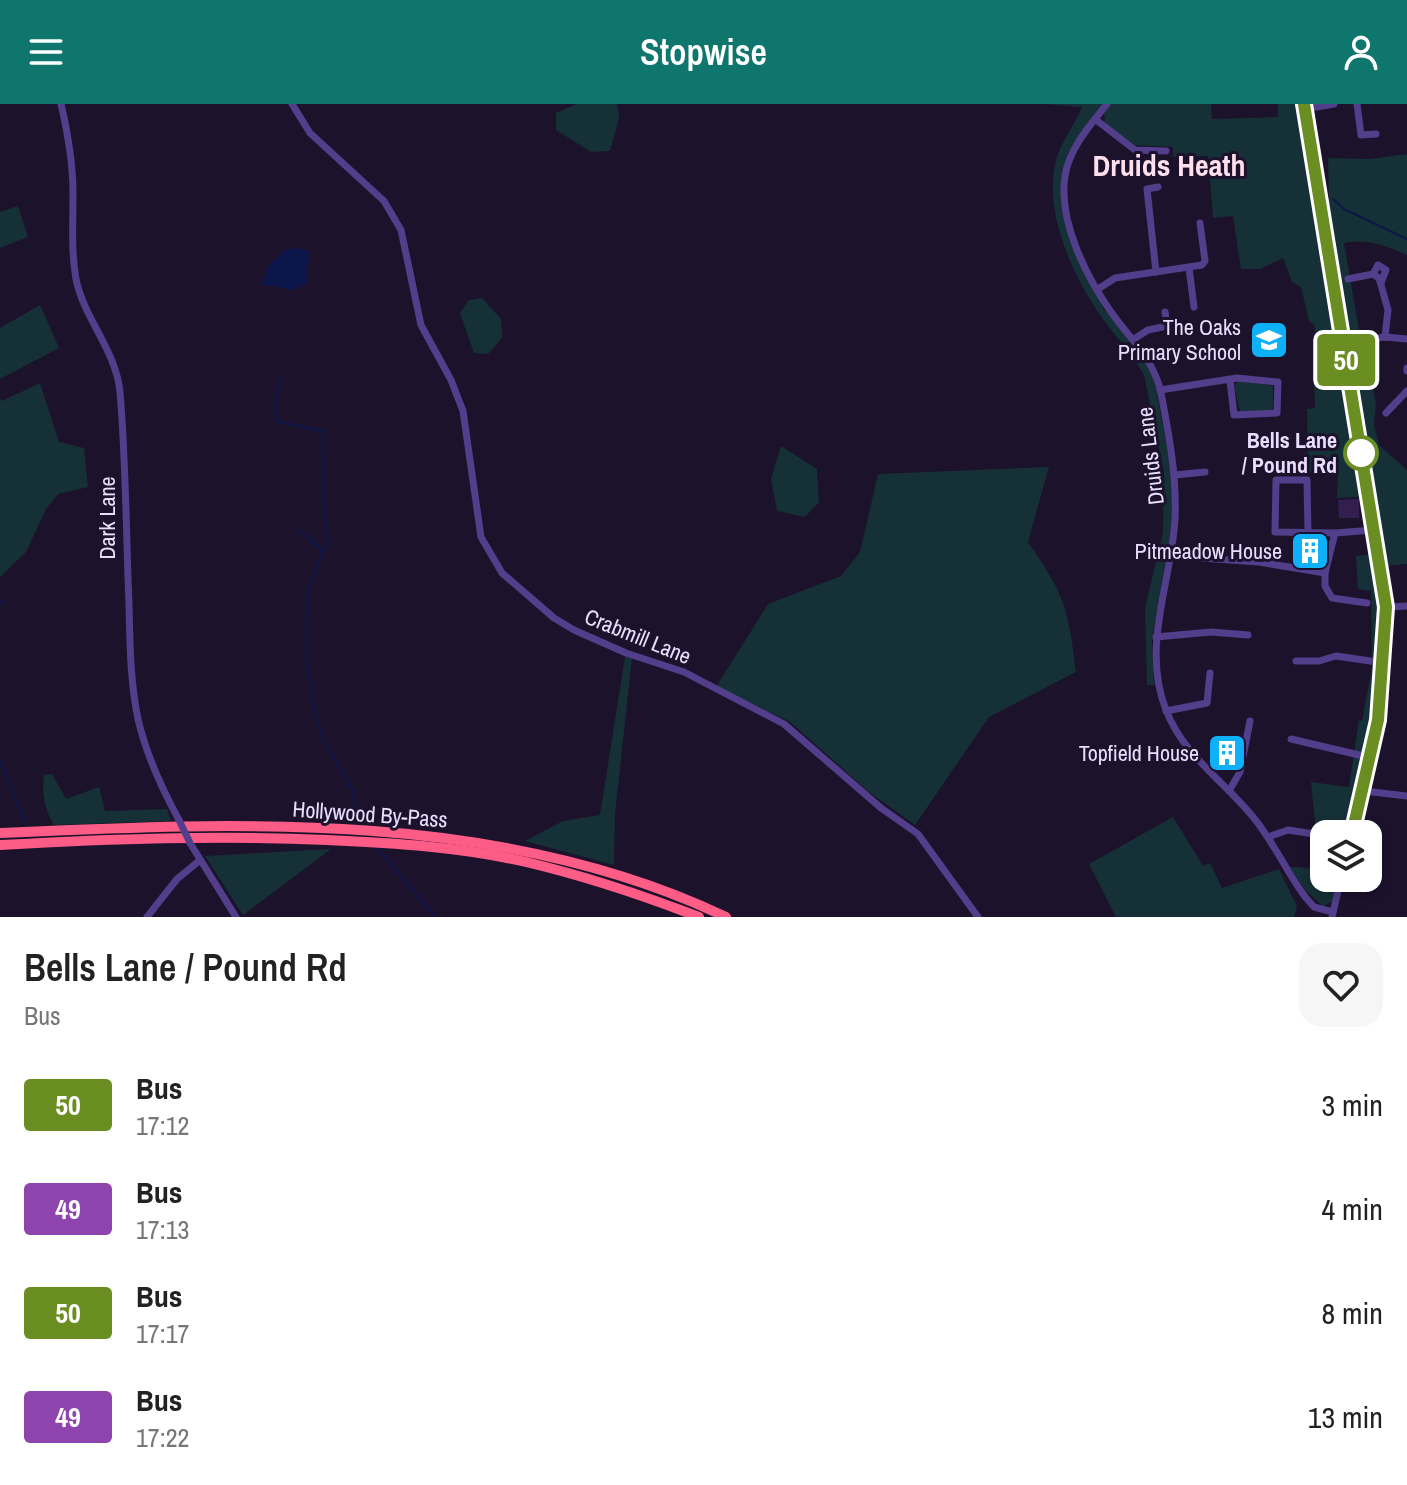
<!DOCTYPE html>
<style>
:root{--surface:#fff;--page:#f6f6f6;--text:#222;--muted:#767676;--accent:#0f766e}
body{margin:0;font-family:"Archivo Narrow",sans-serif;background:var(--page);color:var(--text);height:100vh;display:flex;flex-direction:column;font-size:30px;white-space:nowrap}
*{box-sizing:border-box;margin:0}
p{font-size:26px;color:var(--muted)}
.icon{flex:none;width:44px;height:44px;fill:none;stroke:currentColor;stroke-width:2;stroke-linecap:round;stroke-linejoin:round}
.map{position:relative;height:813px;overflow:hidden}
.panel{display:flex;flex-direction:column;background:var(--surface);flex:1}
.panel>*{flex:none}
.badge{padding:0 16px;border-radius:6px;font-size:28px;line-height:52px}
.buttons{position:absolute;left:1310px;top:716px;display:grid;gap:16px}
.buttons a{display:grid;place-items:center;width:72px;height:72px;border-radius:16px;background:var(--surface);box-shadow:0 4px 12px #0003;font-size:40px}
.map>.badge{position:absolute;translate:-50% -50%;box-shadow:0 0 0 4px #fff}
.round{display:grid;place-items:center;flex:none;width:84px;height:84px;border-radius:24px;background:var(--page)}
.overview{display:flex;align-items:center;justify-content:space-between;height:136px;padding:0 24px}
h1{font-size:38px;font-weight:600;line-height:60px}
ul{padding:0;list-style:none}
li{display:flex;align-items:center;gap:24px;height:104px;padding:0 24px}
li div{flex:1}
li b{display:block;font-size:30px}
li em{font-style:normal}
li .badge{min-width:88px;font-weight:700;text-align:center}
header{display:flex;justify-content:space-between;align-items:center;height:104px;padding:0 24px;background:var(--accent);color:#fff;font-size:36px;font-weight:600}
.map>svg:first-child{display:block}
</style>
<header><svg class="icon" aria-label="menu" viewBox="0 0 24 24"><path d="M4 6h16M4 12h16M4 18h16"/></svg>Stopwise<svg class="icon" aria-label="person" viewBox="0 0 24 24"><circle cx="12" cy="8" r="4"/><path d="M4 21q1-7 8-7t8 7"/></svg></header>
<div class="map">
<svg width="1407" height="813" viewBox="0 0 1407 813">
<rect width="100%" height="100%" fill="#1c122c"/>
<g fill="#153036">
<path d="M577 0H617L619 14 610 47 591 48 556 26V9Z"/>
<path d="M1045 0H1104L1068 50 1061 79 1077 148 1104 205 1132 237 1123 240C1083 196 1039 113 1057 53 1062 36 1076 19 1082 3Z"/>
<path d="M1111 0H1211L1212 15 1278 13V0H1300L1340 249 1319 248 1314 220 1309 217 1301 183 1292 178 1283 154 1260 165H1241L1233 112 1213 114 1208 52 1173 53V43L1134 41 1105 19 1104 8Z"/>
<path d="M1407 50V151C1384 141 1369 135 1344 139L1360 232H1351L1346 228 1321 92 1329 96 1328 54 1370 55Z"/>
<path d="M18 102 28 133 0 144V108Z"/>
<path d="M482 194 501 215 502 234 488 250 474 249 460 209 469 196Z"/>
<path d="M40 201 59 244 0 275V224Z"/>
<path d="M1358 240 1362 263H1369L1376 300 1374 320 1379 341 1407 366V460L1383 462 1350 247Z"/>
<path d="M1133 241 1143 251 1154 275 1173 373 1172 417 1152 537 1154 581H1147L1145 504 1163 428 1164 368 1144 271 1129 246Z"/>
<path d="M1313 255 1342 259 1369 414 1363 415 1360 393 1337 394 1338 368H1308L1307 305 1315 304Z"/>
<path d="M1238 277 1273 282V303L1271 307 1240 308 1234 282Z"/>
<path d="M40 279 59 338 84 344 88 383 58 390 46 405 26 448 0 473V294L2 297Z"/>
<path d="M781 342 817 365 819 398 805 413 777 407 771 375Z"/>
<path d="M1049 363 1028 438C1064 489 1069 506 1076 568L989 613 915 721 869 688 789 617 716 583 768 500 841 472 860 448 878 370Z"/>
<path d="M1375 450 1381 549 1371 640H1366L1358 679 1362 681 1350 730H1324V774H1338L1332 798 1323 802 1305 786 1290 763 1313 764 1318 749 1311 678 1349 683 1359 616 1362 617 1372 563 1371 487 1358 485 1356 452Z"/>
<path d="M625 553 632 554 615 710 614 761 525 737 563 717 600 711Z"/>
<path d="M52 670 66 695 99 683 105 707 167 705 171 717 54 721C44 705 42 689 44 671Z"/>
<path d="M1173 713 1203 762 1210 759 1222 784 1279 765 1297 802 1294 813H1116L1089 760Z"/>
<path d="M331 745 243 811 205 752Z"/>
</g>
<path fill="#0d164b" d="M295 144 309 147 307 180 293 186 261 180 270 159 278 154 282 147Z"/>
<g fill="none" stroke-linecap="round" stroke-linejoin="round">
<g stroke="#0d164b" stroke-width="2">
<path d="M1333 95 1344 105 1407 135"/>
<path d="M278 275 276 317 323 327 326 442 309 482 306 548 312 597 324 637 352 685 358 716 363 724"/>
<path d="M298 425 324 448"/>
<path d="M0 495V500"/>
<path d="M0 657 25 717"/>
<path d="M376 742 435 813"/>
</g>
</g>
<path fill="#321f4d" d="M1359 395V414H1339L1338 396Z"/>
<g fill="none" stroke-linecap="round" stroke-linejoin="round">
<g stroke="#523e8a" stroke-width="7">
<path d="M61 0C68 30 73 59 73 90 73 120 71 146 76 175 84 215 116 246 120 288 126 358 126 429 129 500 130 538 130 577 138 615 146 650 162 685 179 716"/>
<path d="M292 0 310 29 384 97 401 126 421 221 451 276 463 307 481 433 502 469 554 514 574 526 626 549 684 568 784 620 881 704 918 730 978 813"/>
<path d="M1107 0C1090 21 1069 45 1065 72 1058 117 1086 172 1111 208 1130 235 1154 255 1161 289 1169 331 1177 372 1175 415 1171 480 1141 543 1166 606 1183 651 1224 677 1253 713 1274 738 1287 769 1306 794L1314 803 1333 808"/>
<path d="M1304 0 1386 503 1378 616 1352 730"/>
<path d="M1357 0 1361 31 1376 30"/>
<path d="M1305 5 1334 0"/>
<path d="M1095 15 1135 46 1166 47"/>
<path d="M1189 164 1194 203"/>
<path d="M1156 168 1147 85 1158 83"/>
<path d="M1373 170 1378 161 1386 166 1381 179"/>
<path d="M1348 175 1373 170 1379 174 1388 206 1385 233"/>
<path d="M1098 185 1115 174 1202 161 1205 157 1200 119"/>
<path d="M1134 235 1148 226 1167 222 1165 208"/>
<path d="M1343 238 1385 233 1407 235"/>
<path d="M1407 264V267"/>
<path d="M1160 286 1237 274 1278 278 1277 309 1234 311 1230 277"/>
<path d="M1386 309 1407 287"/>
<path d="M1175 371 1205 368"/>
<path d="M1308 428 1307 376H1276L1275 428 1335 429"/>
<path d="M1171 452 1259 458 1325 469 1335 429 1374 426"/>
<path d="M1325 469V482L1332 494 1367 499"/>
<path d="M1386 503 1407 502"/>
<path d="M1156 533 1211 528 1248 531"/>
<path d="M1296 557H1319L1336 552 1384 559"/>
<path d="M1166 607 1207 599 1210 569"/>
<path d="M1291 635 1372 654"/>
<path d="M1229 687 1240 668 1250 617"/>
<path d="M1364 687 1407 692"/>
<path d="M1268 733 1288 726 1314 730"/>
<path d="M190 739 236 813"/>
<path d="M147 813 177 775 199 757"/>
<path d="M1332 813 1341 774"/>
</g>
<g stroke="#fc5c86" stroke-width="10">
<path d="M0 729C242 718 502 706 726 813"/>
<path d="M0 741C109 735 218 731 327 736 394 739 461 743 526 758 585 772 642 791 699 813"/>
</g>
<path stroke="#523e8a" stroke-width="7" d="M179 716 190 739"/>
</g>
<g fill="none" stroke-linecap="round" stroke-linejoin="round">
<defs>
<path id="line" d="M1304 0 1386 503 1378 616 1352 730"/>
</defs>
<use href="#line" stroke="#fff" stroke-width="18"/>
<use href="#line" stroke="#6b8e23" stroke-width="12"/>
</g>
<defs>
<symbol id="school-square" viewBox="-11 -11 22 22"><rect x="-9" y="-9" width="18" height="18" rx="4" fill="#0fb0fa" stroke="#1c122c"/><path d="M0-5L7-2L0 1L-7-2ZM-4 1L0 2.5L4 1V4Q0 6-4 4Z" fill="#fff"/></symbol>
<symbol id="building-square" viewBox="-11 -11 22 22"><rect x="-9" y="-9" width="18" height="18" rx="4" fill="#0fb0fa" stroke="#1c122c"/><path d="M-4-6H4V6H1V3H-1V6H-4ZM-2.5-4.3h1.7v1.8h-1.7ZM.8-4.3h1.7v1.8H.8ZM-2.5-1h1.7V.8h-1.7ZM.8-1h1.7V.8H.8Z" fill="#fff"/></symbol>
</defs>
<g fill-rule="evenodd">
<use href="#school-square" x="1247" y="214" width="44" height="44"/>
<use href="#building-square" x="1288" y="425" width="44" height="44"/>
<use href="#building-square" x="1205" y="627" width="44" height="44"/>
</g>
<circle fill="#fff" stroke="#6b8e23" stroke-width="4" cx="1361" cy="349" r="16"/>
<g text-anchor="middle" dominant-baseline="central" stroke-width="6" stroke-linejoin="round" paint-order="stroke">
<g font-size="22" fill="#e9defe" stroke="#1c122c" text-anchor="end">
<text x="1241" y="223">The Oaks<tspan x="1241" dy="25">Primary School</tspan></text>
<text x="1282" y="447">Pitmeadow House</text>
<text x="1199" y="649">Topfield House</text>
</g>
<g font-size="22" font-weight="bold" fill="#e9defe" stroke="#1c122c" text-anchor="end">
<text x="1337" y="336">Bells Lane<tspan x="1337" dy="25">/ Pound Rd</tspan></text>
</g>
<g font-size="22" fill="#e9defe" stroke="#1c122c">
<text transform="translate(1150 352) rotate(-97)">Druids Lane</text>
<text transform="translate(107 414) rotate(-90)">Dark Lane</text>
<text transform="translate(638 532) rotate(22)">Crabmill Lane</text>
<text transform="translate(370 710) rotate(4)">Hollywood By-Pass</text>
</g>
<g font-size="30" font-weight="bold" fill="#fee0ed" stroke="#1c122c">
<text x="1169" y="61">Druids Heath</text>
</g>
</g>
</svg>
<div class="buttons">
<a><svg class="icon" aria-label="layers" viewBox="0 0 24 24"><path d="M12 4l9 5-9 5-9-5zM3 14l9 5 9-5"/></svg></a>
</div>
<b class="badge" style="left:1346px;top:256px;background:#6b8e23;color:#fff">50</b>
</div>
<section class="panel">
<div class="overview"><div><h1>Bells Lane / Pound Rd</h1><p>Bus</p></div><a class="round"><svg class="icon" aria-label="heart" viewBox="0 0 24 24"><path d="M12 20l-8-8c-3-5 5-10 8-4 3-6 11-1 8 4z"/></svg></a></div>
<ul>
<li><span class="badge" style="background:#6b8e23;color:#fff">50</span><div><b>Bus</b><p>17:12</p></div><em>3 min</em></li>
<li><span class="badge" style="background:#8e44ad;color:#fff">49</span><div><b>Bus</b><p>17:13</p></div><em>4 min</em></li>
<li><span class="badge" style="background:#6b8e23;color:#fff">50</span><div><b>Bus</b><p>17:17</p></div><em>8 min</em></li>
<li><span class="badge" style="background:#8e44ad;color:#fff">49</span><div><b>Bus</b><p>17:22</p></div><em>13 min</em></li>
</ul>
</section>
